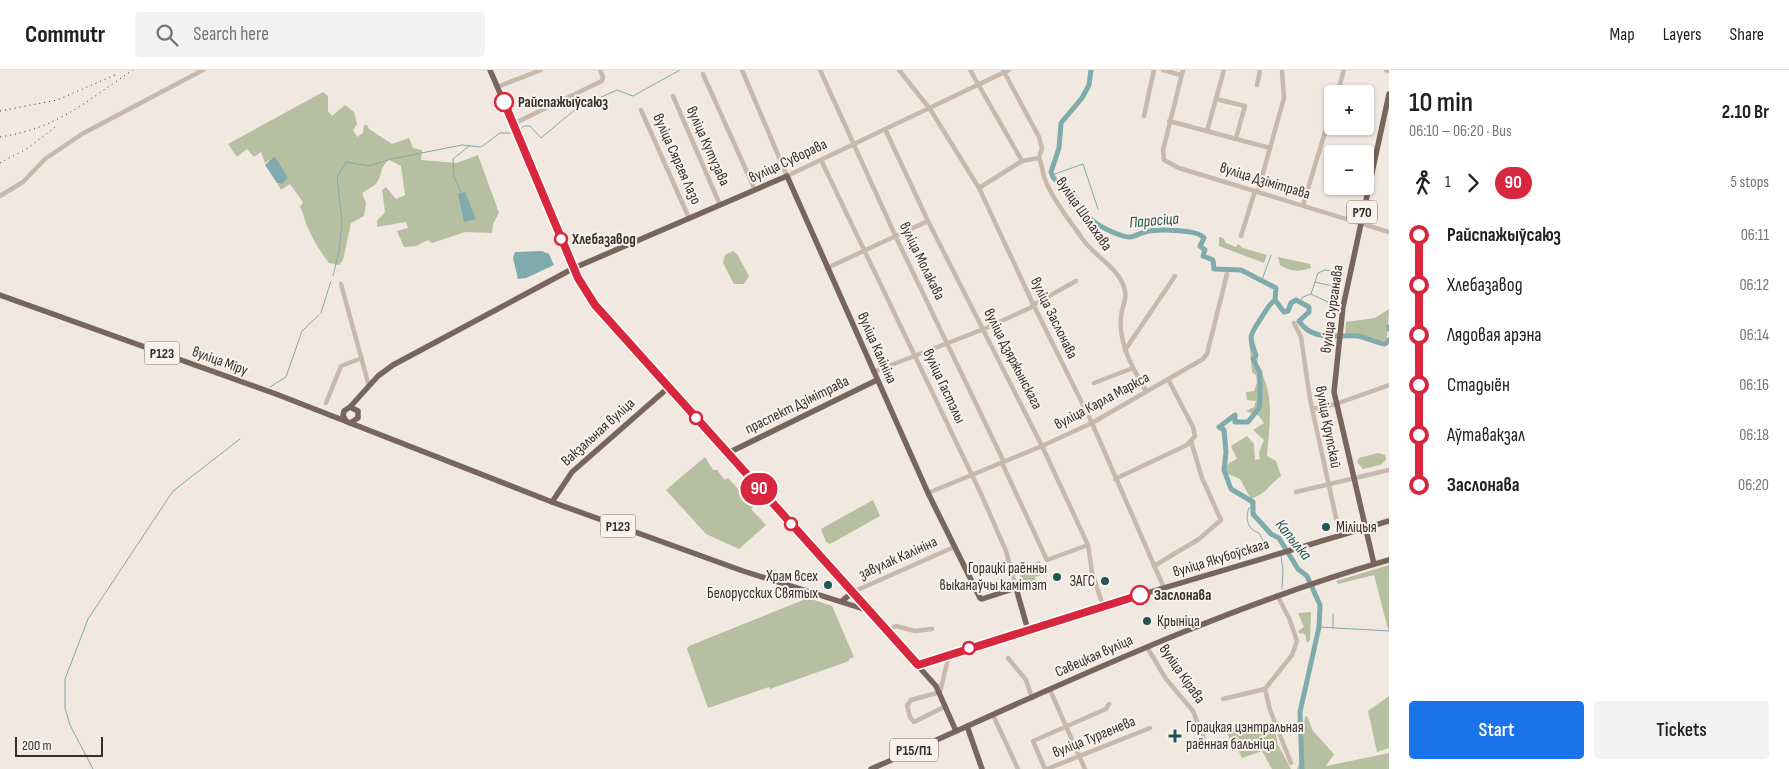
<!DOCTYPE html>
<meta charset="utf-8">
<style>
:root{--surface:#fff;--page:#f2f2f2;--text:#202124;--muted:#757577;--line:#e0e0e0;--accent:#1a73e8}
body{margin:0;font-family:"Sofia Sans Condensed",sans-serif;background:var(--page);color:var(--text);height:100vh;display:flex;flex-direction:column;font-size:19px;white-space:nowrap}
*{box-sizing:border-box;margin:0}
p{font-size:16px;color:var(--muted)}
.icon{flex:none;width:28px;height:28px;fill:none;stroke:currentColor;stroke-width:2;stroke-linecap:round;stroke-linejoin:round}
.map{position:relative;flex:1;overflow:hidden}
.drawer{display:flex;flex-direction:column;background:var(--surface);width:400px}
.drawer>*{flex:none}
.badge{padding:0 10px;border-radius:16px;font-size:18px;line-height:32px}
.buttons{position:absolute;left:1324px;top:15px;display:grid;gap:10px}
.buttons a{display:grid;place-items:center;width:50px;height:50px;border-radius:5px;background:var(--surface);box-shadow:0 1px 4px #0004;font-size:25px}
.scale{position:absolute;left:15px;bottom:12px;width:88px;box-sizing:border-box;padding-left:5px;border:2px solid #372e2a;border-top:0;font-size:14px;line-height:18px;white-space:nowrap;color:#372e2a;-webkit-text-stroke:4px #f9f2ec;paint-order:stroke}
.map>.badge{position:absolute;translate:-50% -50%;box-shadow:0 0 0 2px #fff}
.legs{display:flex;align-items:center;gap:8px;height:55px;padding:0 20px;font-size:16px}
.legs p{margin-inline-start:auto}
.summary{display:flex;align-items:center;justify-content:space-between;height:85px;padding:0 20px}
h1{font-size:28px;font-weight:600;line-height:38px}
.primary-button{display:flex;gap:10px;margin-top:auto;padding:10px 20px}
.primary-button a{flex:1;height:58px;border-radius:5px;background:var(--accent);color:#fff;font-size:20px;font-weight:600;line-height:58px;text-align:center}
.primary-button a+a{background:var(--page);color:var(--text)}
ul{padding:0 20px;list-style:none}
li{display:flex;align-items:center;gap:18px;height:50px;font-size:19px}
li i{display:grid;place-items:center;width:8px;height:100%;margin:0 6px;background:currentColor}
li i::after{content:'';width:12px;height:12px;margin:-6px;border:4px solid;border-radius:50%;background:var(--surface)}
li p{margin-inline-start:auto}
li:first-child i{background:linear-gradient(#0000 50%,currentColor 0)}
li:last-child i{background:linear-gradient(currentColor 50%,#0000 0)}
header{display:flex;align-items:center;gap:30px;box-sizing:border-box;height:70px;padding:0 25px;background:var(--surface);border-bottom:1px solid var(--line)}
header strong{font-size:24px}
nav{display:flex;gap:28px;margin-inline-start:auto;font-size:18px}
.search{width:350px;height:45px;background:var(--page);display:flex;align-items:center;gap:12px;box-sizing:border-box;padding:0 18px;border-radius:5px;color:var(--muted);font-size:19px}
main{display:flex;flex:1;min-height:0}
.map>svg:first-child{display:block}
</style>
<header>
<strong>Commutr</strong>
<div class="search"><svg class="icon" aria-label="search" viewBox="0 0 24 24"><circle cx="10" cy="10" r="6"/><path d="M15 15l6 6"/></svg>Search here</div>
<nav><a>Map</a><a>Layers</a><a>Share</a></nav>
</header>
<main>
<div class="map">
<svg width="1389" height="699" viewBox="0 0 1389 699">
<rect width="100%" height="100%" fill="#f1e8df"/>
<g fill="#b6bfa0">
<path d="M323 22 328 26V41L332 46 345 35 354 42 357 54 353 60 357 67 363 63 364 55H367L369 59 392 74 409 68 413 78 422 80 421 90 457 93 478 85 499 143 493 154 492 163 465 162 432 173 428 170 416 176 404 177 397 161 408 158 406 152 377 157V151L385 142 382 120 386 117 396 129 405 125 401 96 389 90C379 98 383 105 376 114 372 117 367 120 362 123L366 133 364 146 351 153 343 190 339 195 329 193C320 181 313 170 307 156 304 149 304 144 300 137L303 132 290 114 281 120 277 113 280 114 272 88 265 93 261 82 254 87 247 79 237 87 228 74Z"/>
<path d="M1219 167 1223 168 1226 173 1236 177 1238 174 1243 178 1267 185 1264 193 1219 176Z"/>
<path d="M733 181 737 184 749 206 744 214H734L723 193 725 185Z"/>
<path d="M1278 187 1310 194 1311 198C1298 202 1292 202 1280 195Z"/>
<path d="M1389 239 1387 269 1381 272 1362 265 1345 266 1346 252 1375 248Z"/>
<path d="M1249 268 1254 270 1258 285 1257 296C1276 322 1269 356 1267 386L1276 391 1281 406C1266 417 1269 422 1251 429L1240 409 1228 404 1225 398 1229 393 1237 389 1231 376 1247 366 1254 374 1255 390 1260 389 1259 382 1264 370 1253 360 1264 353 1259 346 1246 341 1254 337 1256 331 1247 330 1246 322 1254 321 1257 313 1256 305 1252 302Z"/>
<path d="M1378 383 1385 385 1386 390 1380 395 1363 399 1357 392 1359 388Z"/>
<path d="M705 387 713 400H717L725 410 728 408 754 436 751 439 766 455 739 479 706 464 666 420Z"/>
<path d="M873 430 880 446 830 474 826 472 821 459Z"/>
<path d="M1040 491 1044 504 1035 507 1038 516 1025 520 1018 499Z"/>
<path d="M1389 495V563L1374 505 1338 514 1336 511Z"/>
<path d="M808 528 832 536 854 587 849 589V591L770 619 769 617 708 638 687 579 689 576Z"/>
<path d="M1311 542 1310 570 1307 573 1305 564 1299 563 1298 561 1304 557 1298 543Z"/>
<path d="M1389 626V678L1377 682 1368 641Z"/>
<path d="M1307 646 1313 661 1334 684 1326 696 1389 683V699H1297C1304 682 1302 665 1305 647Z"/>
<path d="M1274 656 1278 675 1291 699H1272L1262 681 1242 688 1234 671 1231 672 1227 662 1233 659 1258 657 1263 666 1268 665V659Z"/>
</g>
<g fill="#80abac">
<path d="M275 87 288 108 282 114 277 113 265 95 272 88Z"/>
<path d="M465 122 476 149 464 152 458 124Z"/>
<path d="M542 181 549 184 554 195 526 208 518 209 513 188 515 182Z"/>
</g>
<g fill="none" stroke-linecap="round" stroke-linejoin="round">
<g stroke="#80abac" stroke-width="1">
<path d="M519 60 524 56H530L541 68 577 38 617 20 633 26 680 0"/>
<path d="M1052 105 1083 94 1098 139"/>
<path d="M461 123 454 106 453 89 469 76"/>
<path d="M333 206 339 181 342 151 337 107 346 92 369 96 391 89 462 75 481 77 500 63H510"/>
<path d="M1262 210 1271 185"/>
<path d="M1315 212 1336 217"/>
<path d="M1311 224 1332 234"/>
<path d="M1300 231 1303 227 1311 224 1318 203 1325 200 1337 202"/>
<path d="M321 243 331 211"/>
<path d="M270 317 286 307 302 261 319 245"/>
<path d="M1253 438H1249C1245 448 1247 459 1259 463L1266 476"/>
<path d="M1281 486 1283 501 1282 519"/>
<path d="M1333 544V559"/>
<path d="M1319 557 1389 561"/>
<path d="M93 699 70 655 65 638V609L88 549 173 421 240 369"/>
</g>
<g stroke="#80abac" stroke-width="5">
<path d="M1091 0 1089 15 1082 28 1061 53 1059 78 1051 102C1054 115 1065 113 1072 122 1076 127 1078 133 1082 139 1090 152 1108 161 1123 166 1132 169 1137 164 1145 162 1156 159 1198 159 1204 168L1200 176 1205 180 1203 186 1213 190 1214 199 1241 200 1276 218 1275 230 1284 242 1288 241 1291 233 1296 230 1309 237V242L1299 251C1314 273 1337 264 1358 266 1368 268 1376 273 1385 274L1389 270"/>
<path d="M1275 230C1268 235 1268 238 1263 245 1253 262 1246 264 1256 285L1253 289 1260 303V330L1259 338 1248 352H1235V345L1219 357 1224 360 1226 382 1224 400 1231 419 1253 432V444L1271 464 1279 468 1298 499 1307 506 1320 535 1319 557 1300 642 1302 699"/>
<path d="M1389 257V259"/>
</g>
<g stroke="#c9b8ac" stroke-width="4.5">
<path d="M742 0 787 106 1009 0"/>
<path d="M820 0 895 165 1004 392"/>
<path d="M899 0 930 39 979 118 1034 236 1092 353 1164 518"/>
<path d="M970 0 1022 91"/>
<path d="M1003 0 1039 67 1042 78 1039 88"/>
<path d="M1163 0 1181 5"/>
<path d="M1183 0 1163 80 1164 90 1179 98 1389 162"/>
<path d="M1386 0 1389 1"/>
<path d="M703 4 755 120"/>
<path d="M1257 15 1260 0"/>
<path d="M497 17 541 0"/>
<path d="M1337 24 1344 0"/>
<path d="M673 26 720 135"/>
<path d="M1216 29 1245 36 1236 68"/>
<path d="M641 40 689 148"/>
<path d="M1144 46 1154 0"/>
<path d="M1169 51 1270 78"/>
<path d="M513 54 602 11 603 7 600 0"/>
<path d="M885 59 928 151 1042 376 1088 475 1092 502 1103 536"/>
<path d="M1207 61 1224 0"/>
<path d="M1039 88C1042 94 1042 100 1044 106 1049 125 1073 155 1084 171 1096 187 1118 198 1124 217 1128 228 1122 236 1121 246 1118 273 1133 299 1146 321"/>
<path d="M821 90 982 426 1006 481 1016 518"/>
<path d="M979 118 1022 91 1039 88"/>
<path d="M1258 121 1284 28 1282 0"/>
<path d="M0 126 23 112 45 89 82 64 203 0"/>
<path d="M1303 135 1332 39"/>
<path d="M1241 166 1255 121"/>
<path d="M827 198 928 151"/>
<path d="M341 214 369 316"/>
<path d="M1033 235 1076 211"/>
<path d="M1294 253 1301 267 1310 329 1340 466"/>
<path d="M1125 280 1175 206"/>
<path d="M873 302 984 259 1034 236"/>
<path d="M1094 313 1133 298"/>
<path d="M326 333 341 296 362 288"/>
<path d="M1312 339 1336 334 1389 315"/>
<path d="M1002 393 1047 490 1088 475"/>
<path d="M1115 409 1187 375 1195 366 1193 357 1168 309"/>
<path d="M1296 422 1389 400"/>
<path d="M928 423 1042 376 1092 353 1203 289 1207 284 1227 204"/>
<path d="M1154 496 1199 469 1221 450 1202 408 1191 371"/>
<path d="M853 522 954 477"/>
<path d="M1277 525 1289 548 1297 571 1292 585 1265 619 1270 640 1291 693"/>
<path d="M887 560 896 556 915 561 932 559"/>
<path d="M1147 577 1166 609 1193 641 1206 674"/>
<path d="M1008 588 1026 610 1032 628"/>
<path d="M1050 620 1085 699"/>
<path d="M1223 629 1265 619"/>
<path d="M946 636 914 652 910 647 907 636 911 630 940 622 949 585"/>
<path d="M993 645 1018 699"/>
<path d="M1045 699 1033 671 1106 639 1109 634"/>
<path d="M1047 699 1150 658"/>
</g>
<g stroke="#78655d" stroke-width="5.5">
<path d="M490 0 586 222 607 248 936 616 956 661"/>
<path d="M0 225 276 324 552 432 743 501 870 541"/>
<path d="M350 337 378 306 393 295 574 198 787 106 928 423 980 528 982 529 1016 518 1028 560"/>
<path d="M346 351 343 345 344 341 350 337 358 341V348L350 353"/>
<path d="M728 383 877 310"/>
<path d="M552 432 572 402 669 317"/>
<path d="M1374 494 1334 322 1343 237 1389 24"/>
<path d="M842 531 853 522"/>
<path d="M918 595 1103 536 1389 451"/>
<path d="M967 656 982 699"/>
<path d="M871 699C1042 624 1210 541 1389 490"/>
</g>
<g stroke="#372e2a" stroke-width="1" stroke-dasharray="1 4" stroke-linecap="butt">
<path d="M0 41 57 30 115 5"/>
<path d="M0 67C59 58 86 31 133 0"/>
<path d="M0 93 28 78 58 55"/>
</g>
</g>
<g fill="none" stroke-linecap="round" stroke-linejoin="round">
<defs>
<path id="line-1" d="M504 32 578 208 595 235 918 595 1140 525"/>
</defs>
<use href="#line-1" stroke="#fff" stroke-width="11"/>
<use href="#line-1" stroke="#d7263d" stroke-width="8"/>
</g>
<g fill="#fff" stroke="#d7263d" stroke-width="2.5">
<circle cx="504" cy="32" r="9"/>
<circle cx="561" cy="169" r="6"/>
<circle cx="696" cy="348" r="6"/>
<circle cx="791" cy="454" r="6"/>
<circle cx="1140" cy="525" r="9"/>
<circle cx="969" cy="578" r="6"/>
</g>
<g fill="#235456" stroke="#f9f2ec" stroke-width="2">
<circle cx="1326" cy="457" r="5"/>
<circle cx="1057" cy="507" r="5"/>
<circle cx="1105" cy="511" r="5"/>
<circle cx="828" cy="515" r="5"/>
<circle cx="1147" cy="551" r="5"/>
<path d="M1172.5 658.5h5v5h5v5h-5v5h-5v-5h-5v-5h5z"/>
</g>
<g text-anchor="middle" dominant-baseline="central" stroke-width="4" stroke-linejoin="round" paint-order="stroke">
<g fill="#f9f2ec" stroke="#716964" stroke-width="1">
<rect x="1347" y="130.5" width="30" height="23" rx="4"/>
<rect x="144.5" y="271.5" width="35" height="23" rx="4"/>
<rect x="600.5" y="444.5" width="35" height="23" rx="4"/>
<rect x="890" y="668.5" width="48" height="23" rx="4"/>
</g>
<g font-size="14" font-weight="bold" fill="#372e2a">
<text x="1362" y="142">Р70</text>
<text x="162" y="283">Р123</text>
<text x="618" y="456">Р123</text>
<text x="914" y="680">Р15/П1</text>
</g>
<g font-size="15" font-weight="bold" fill="#372e2a" stroke="#f9f2ec" text-anchor="start">
<text x="518" y="32">Райспажыўсаюз</text>
<text x="572" y="169">Хлебазавод</text>
<text x="1154" y="525">Заслонава</text>
</g>
<g font-size="15" fill="#372e2a" stroke="#f9f2ec">
<text transform="translate(708 76) rotate(66)">вуліца Кутузава</text>
<text transform="translate(677 89) rotate(66)">вуліца Сяргея Лазо</text>
<text transform="translate(788 91) rotate(-25)">вуліца Суворава</text>
<text transform="translate(1265 111) rotate(17)">вуліца Дзімітрава</text>
<text transform="translate(1084 144) rotate(55)">вуліца Шолахава</text>
<text transform="translate(922 191) rotate(64)">вуліца Молакава</text>
<text transform="translate(1332 239) rotate(-82)">вуліца Сурганава</text>
<text transform="translate(1054 248) rotate(64)">вуліца Заслонава</text>
<text transform="translate(877 278) rotate(66)">вуліца Калініна</text>
<text transform="translate(1013 289) rotate(63)">вуліца Дзяржынскага</text>
<text transform="translate(220 291) rotate(20)">вуліца Міру</text>
<text transform="translate(944 316) rotate(65)">вуліца Гастэлы</text>
<text transform="translate(1102 331) rotate(-28)">вуліца Карла Маркса</text>
<text transform="translate(797 335) rotate(-26)">праспект Дзімітрава</text>
<text transform="translate(1328 357) rotate(79)">вуліца Крупскай</text>
<text transform="translate(598 362) rotate(-42)">Вакзальная вуліца</text>
<text transform="translate(898 488) rotate(-24)">завулак Калініна</text>
<text transform="translate(1221 488) rotate(-17)">вуліца Якубоўскага</text>
<text transform="translate(1094 586) rotate(-24)">Савецкая вуліца</text>
<text transform="translate(1182 604) rotate(55)">вуліца Кірава</text>
<text transform="translate(1094 667) rotate(-22)">вуліца Тургенева</text>
</g>
<g font-size="15" fill="#372e2a" stroke="#f9f2ec" text-anchor="start">
<text x="1336" y="457">Міліцыя</text>
<text x="1047" y="498" text-anchor="end">Горацкі раённы<tspan x="1047" dy="17">выканаўчы камітэт</tspan></text>
<text x="818" y="506" text-anchor="end">Храм всех<tspan x="818" dy="17">Белорусских Святых</tspan></text>
<text x="1095" y="511" text-anchor="end">ЗАГС</text>
<text x="1157" y="551">Крыніца</text>
<text x="1186" y="657">Горацкая цэнтральная<tspan x="1186" dy="17">раённая бальніца</tspan></text>
</g>
<g font-size="16" font-style="italic" fill="#235456" stroke="#f9f2ec">
<text transform="translate(1154 151) rotate(-5)">Парасіца</text>
<text transform="translate(1293 470) rotate(51)">Капылка</text>
</g>
</g>
</svg>
<div class="buttons">
<a>+</a>
<a>−</a>
</div>
<div class="scale">200 m</div>
<b class="badge" style="left:759px;top:419px;background:#d7263d;color:#fff">90</b>
</div>
<section class="drawer">
<div class="summary"><div><h1>10 min</h1><p>06:10 – 06:20 · Bus</p></div><b>2.10 Br</b></div>
<div class="legs"><svg class="icon" aria-label="walk" viewBox="0 0 24 24"><circle cx="13" cy="4" r="2"/><path d="M13 8l-2 6 4 7M11 14l-3 7M7 12l3-4h3l4 4"/></svg>1<svg class="icon" aria-label="forward" viewBox="0 0 24 24"><path d="M9 5l7 7-7 7"/></svg><b class="badge" style="background:#d7263d;color:#fff">90</b><p>5 stops</p></div>
<ul>
<li><i style="color:#d7263d"></i><b>Райспажыўсаюз</b><p>06:11</p></li>
<li><i style="color:#d7263d"></i><span>Хлебазавод</span><p>06:12</p></li>
<li><i style="color:#d7263d"></i><span>Лядовая арэна</span><p>06:14</p></li>
<li><i style="color:#d7263d"></i><span>Стадыён</span><p>06:16</p></li>
<li><i style="color:#d7263d"></i><span>Аўтавакзал</span><p>06:18</p></li>
<li><i style="color:#d7263d"></i><b>Заслонава</b><p>06:20</p></li>
</ul>
<div class="primary-button"><a>Start</a><a>Tickets</a></div>
</section>
</main>
